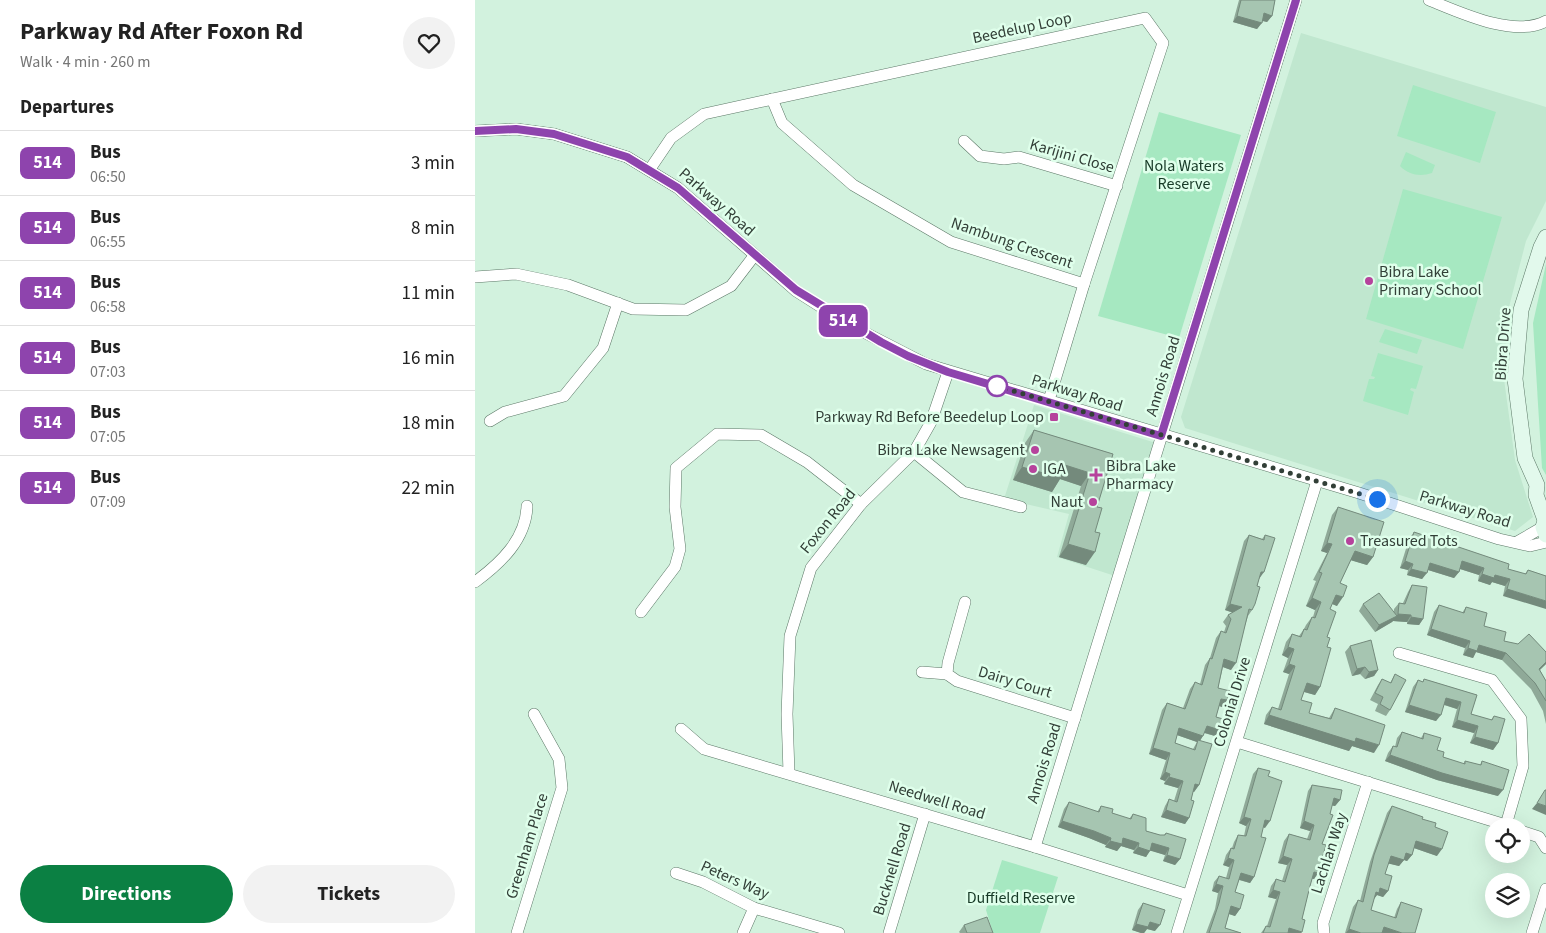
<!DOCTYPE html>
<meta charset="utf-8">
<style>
:root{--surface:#fff;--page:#f2f2f2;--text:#222;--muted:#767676;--line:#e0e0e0;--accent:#0b8043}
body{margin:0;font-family:"Source Sans 3",sans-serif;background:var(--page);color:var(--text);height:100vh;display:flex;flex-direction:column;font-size:19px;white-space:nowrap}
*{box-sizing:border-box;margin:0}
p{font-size:16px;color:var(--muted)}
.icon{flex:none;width:28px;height:28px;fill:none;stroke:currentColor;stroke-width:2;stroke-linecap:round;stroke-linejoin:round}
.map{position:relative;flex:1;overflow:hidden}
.sheet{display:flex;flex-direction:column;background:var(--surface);width:475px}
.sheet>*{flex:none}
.badge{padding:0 10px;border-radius:8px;font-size:18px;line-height:32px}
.fabs{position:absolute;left:1010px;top:818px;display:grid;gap:10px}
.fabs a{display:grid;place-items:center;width:45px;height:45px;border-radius:50%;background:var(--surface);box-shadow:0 5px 20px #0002;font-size:25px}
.you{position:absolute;width:25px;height:25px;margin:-12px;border:4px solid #fff;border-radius:50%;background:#1a73e8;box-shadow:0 0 0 8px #1a73e833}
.map>.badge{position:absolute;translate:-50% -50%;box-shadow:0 0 0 2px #fff}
h2{padding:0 20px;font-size:19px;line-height:45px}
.round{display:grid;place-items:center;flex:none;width:52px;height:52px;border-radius:26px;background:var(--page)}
.overview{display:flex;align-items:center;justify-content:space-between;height:85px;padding:0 20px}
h1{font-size:24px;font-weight:700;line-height:38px}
.primary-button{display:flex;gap:10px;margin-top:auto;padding:10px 20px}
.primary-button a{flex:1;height:58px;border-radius:30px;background:var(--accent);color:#fff;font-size:20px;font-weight:700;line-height:58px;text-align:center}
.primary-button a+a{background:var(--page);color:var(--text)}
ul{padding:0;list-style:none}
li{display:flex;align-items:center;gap:15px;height:65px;padding:0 20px;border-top:1px solid var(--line)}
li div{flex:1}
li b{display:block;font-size:19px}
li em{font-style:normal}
li .badge{min-width:55px;font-weight:700;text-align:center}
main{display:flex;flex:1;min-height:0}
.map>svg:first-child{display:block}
</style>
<main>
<section class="sheet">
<div class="overview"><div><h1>Parkway Rd After Foxon Rd</h1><p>Walk · 4 min · 260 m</p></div><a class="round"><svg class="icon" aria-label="heart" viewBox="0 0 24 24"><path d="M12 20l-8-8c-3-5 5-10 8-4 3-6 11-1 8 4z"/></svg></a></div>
<h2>Departures</h2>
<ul>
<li><span class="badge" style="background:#8e44ad;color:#fff">514</span><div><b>Bus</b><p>06:50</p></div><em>3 min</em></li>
<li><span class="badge" style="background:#8e44ad;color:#fff">514</span><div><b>Bus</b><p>06:55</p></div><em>8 min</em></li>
<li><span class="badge" style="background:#8e44ad;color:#fff">514</span><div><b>Bus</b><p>06:58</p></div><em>11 min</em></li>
<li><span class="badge" style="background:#8e44ad;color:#fff">514</span><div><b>Bus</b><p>07:03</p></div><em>16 min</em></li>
<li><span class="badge" style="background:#8e44ad;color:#fff">514</span><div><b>Bus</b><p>07:05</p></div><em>18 min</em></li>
<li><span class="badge" style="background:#8e44ad;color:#fff">514</span><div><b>Bus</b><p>07:09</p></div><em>22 min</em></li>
</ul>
<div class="primary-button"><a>Directions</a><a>Tickets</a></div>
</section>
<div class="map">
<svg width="1071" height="933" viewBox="0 0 1071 933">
<rect width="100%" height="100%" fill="#d2f2de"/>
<g fill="#c0e7cf">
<path d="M826 33 1071 107V201L1051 241 1034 307 1029 379 1040 460 1058 517 1040 531 710 428 706 417Z"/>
<path d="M559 405 681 443 640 576 582 557 594 514 529 499Z"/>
</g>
<g fill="#a6e8c1">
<path d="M938 85 1021 112 1005 163 922 136Z"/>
<path d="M684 112 766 135 704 338 623 316Z"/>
<path d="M931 152 960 165 957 173C945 177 934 175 925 166Z"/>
<path d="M928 189 1027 217 988 349 891 319Z"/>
<path d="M1071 264V475L1067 468 1058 323Z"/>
<path d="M910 329 947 340 942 354 904 342Z"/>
<path d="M903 353 948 366 941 389 936 388 935 390 939 392 933 415 888 401 894 379H899L900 377 896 376Z"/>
<path d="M527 860 583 877 565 933H518L511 910Z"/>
</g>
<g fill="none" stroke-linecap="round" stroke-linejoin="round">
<defs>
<g id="street">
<path d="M954 0C986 13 1039 38 1071 21"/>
<path d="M297 99 307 123 378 185 476 242 609 284"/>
<path d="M0 131 41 129 79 134 152 157 203 188 321 291 373 324 451 364 884 493 1024 539 1055 546 1071 542"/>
<path d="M489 141 505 156 529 159 544 157 642 186"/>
<path d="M175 169 196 138 229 114 670 18 688 43 609 284 574 400"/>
<path d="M0 277 41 274 93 285 158 309 211 310 256 286 279 256"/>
<path d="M15 421 30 412 89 396 128 348 143 303"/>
<path d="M439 452 488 492 546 507"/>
<path d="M1042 542 1068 527"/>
<path d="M0 582C26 563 51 539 52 506"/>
<path d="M490 602 473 663 472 674 482 681 600 718"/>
<path d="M166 612 200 567 205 549 200 507 201 468 242 434 286 435 332 462 386 504"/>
<path d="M924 653 1017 680 1046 719 1048 766 1031 825"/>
<path d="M447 672 472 674"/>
<path d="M206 729 229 749 560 847 713 895"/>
<path d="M762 742 1034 826"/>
<path d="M314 773 312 714 315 636 336 568 386 504 439 452 456 422 473 372"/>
<path d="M1046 831 1064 837 1071 848"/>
<path d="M560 847 821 0"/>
<path d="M201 873 228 882 279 908 364 933"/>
<path d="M42 933 87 788 84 759 59 714"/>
<path d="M268 933 279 908"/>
<path d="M414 933 450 814"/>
<path d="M702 933 842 481"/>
<path d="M849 933 848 923 893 782"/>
<path d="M1057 933 1071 889"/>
</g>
<g id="secondary">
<path d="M1071 519 1068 527 1071 535"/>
<path d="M1070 520 1061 495 1062 485 1050 458 1040 379 1046 310 1066 247 1071 237"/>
</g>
</defs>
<use href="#street" stroke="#5c7867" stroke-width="12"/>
<use href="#secondary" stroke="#5c7867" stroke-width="16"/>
<use href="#street" stroke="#fff" stroke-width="11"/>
<use href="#secondary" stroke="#e2f9ec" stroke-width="15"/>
</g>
<g fill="#8fa998" fill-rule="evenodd">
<path d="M764 0H800L797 16 792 22 787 21 782 29 758 22Z"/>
<path d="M559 430 638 454 622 507 611 565 584 557 606 486 585 479 577 492 538 480 550 443Z"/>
<path d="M863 507 898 557 892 565 876 560 865 583 862 606 857 604 855 609 852 637V647L845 687 840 695 829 692 826 700 834 713 854 718 860 708 899 753 877 746 874 751 789 724 791 715 797 707 803 709 814 674 808 672 813 658 807 655 811 642 817 634 824 636 829 629 831 625 837 617H838L840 610 831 606 841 581 838 580 852 553 846 551 857 515Z"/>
<path d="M939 532 1033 569 1050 574 1053 570 1071 576 1028 596 1030 586 1017 582 1015 585 1003 581 1004 575 985 569 984 572 979 578 953 570 947 579 932 575 933 570 925 568 934 539Z"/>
<path d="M774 535 787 539 790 535 784 579 782 586 777 610 773 616 756 670 748 667 743 688 752 700 747 707 744 706 741 717 740 736 729 733 725 741 724 785 719 792 718 791 716 800 714 818 710 824 686 817 690 806 694 799 699 801 703 788 689 784 690 781 685 779 691 760 674 754 687 710 692 703 708 708 715 689 720 682 725 684 730 665 735 658 741 638 746 631 749 632 751 626 748 622 753 615 758 613 750 610 769 541ZM702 735 722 742 718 749 700 743Z"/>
<path d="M937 585 948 619 944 625 932 624V622L918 621 917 622 900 632 884 611 888 604 919 612V609L924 603H928L933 592Z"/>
<path d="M964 605 987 613 991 607 1009 626 1029 641 1071 652V664L1065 670 1071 681V724L1068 711 1056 689 1027 660 1001 652 998 658 988 655 990 648 952 635 959 612Z"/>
<path d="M875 646 903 670 899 676 890 679 885 674 877 676 870 652Z"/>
<path d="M920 674 915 710 911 716 900 711 903 704 895 700 903 685 907 679 915 683Z"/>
<path d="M949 679 1002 695 996 714 1016 720 1019 716 1023 743 1018 750 995 743 999 733 977 727 982 709 969 705 961 721 930 712 938 687 943 680 948 682Z"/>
<path d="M927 732 946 738 949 733 968 757 988 764 990 761 1005 765 1007 761 1023 796 962 780 910 761 913 753 918 746 920 747 922 738Z"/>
<path d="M783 768 793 776 790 828 788 827 786 837 779 877 775 883 764 880 760 892 765 909 760 916 754 914 750 928 766 933H731L740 909 743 893 737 891 739 882 744 876 751 878 754 867 748 865 751 855 756 848H757L759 842 763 835 769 836 771 826 764 823 778 774Z"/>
<path d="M837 785 865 800 860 806 857 805 847 844 843 873 839 879H837L835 886 827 919 826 933H786L791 926H792L801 899 793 897 796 886 801 879 807 881 812 865 803 863 809 841 814 834 832 839 835 831 825 828 833 791Z"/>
<path d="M594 802 622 812 626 806 637 813 654 819 658 814 671 831 685 835H689L691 833 705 859 700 865 688 861 690 855 675 850 671 857 658 853 659 850 646 846 642 851 630 847 631 845 614 838 583 827 589 809Z"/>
<path d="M917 806 947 819 960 827 962 856 939 848 937 855 932 861 929 860 924 866 913 863 910 874 913 891 908 897 902 895 899 899 896 910 919 918 922 909 926 902 940 933H870L878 907 883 900 885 901 895 862 912 813Z"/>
<path d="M668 903 680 931 672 929 669 933H666L657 930 663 910Z"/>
<path d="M489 925 518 933H485L484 932Z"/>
</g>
<g fill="#748a7c">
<path d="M789 13 797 16 792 22 785 20Z"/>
<path d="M762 16 787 23 782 29 758 22Z"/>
<path d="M590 465 615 473 606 486 585 479 577 492 538 480 547 467Z"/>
<path d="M852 543 857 544 852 553 846 551Z"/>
<path d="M593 544 620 552 611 565 584 557Z"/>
<path d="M880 551 898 557 892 565 875 560Z"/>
<path d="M930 561 938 564 933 570 925 568Z"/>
<path d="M987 561 1009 568 1004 575 982 568Z"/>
<path d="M955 563 984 572 979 578 950 569Z"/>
<path d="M936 569 952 573 947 579 932 575Z"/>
<path d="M786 572H789L784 579 781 578Z"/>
<path d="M1007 574 1020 575 1035 579 1030 586 1017 582 1015 585 1003 581Z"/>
<path d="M1032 589 1071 601V609L1028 596Z"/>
<path d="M861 595 868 597 862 606 855 603Z"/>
<path d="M837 598 846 602 840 610 831 606Z"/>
<path d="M755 604 767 607 763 614 750 610Z"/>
<path d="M923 614 936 615 932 622 918 621 917 622 900 632 904 625 921 616Z"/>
<path d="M936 617 948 619 944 625 932 624Z"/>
<path d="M956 629 995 641 990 648 952 635Z"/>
<path d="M1004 645 1031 653 1027 660 1001 652 998 658 988 655 993 648Z"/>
<path d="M813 647 819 649 813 658 807 655Z"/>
<path d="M749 659 761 663 756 670 745 666Z"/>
<path d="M1071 662V664L1059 675 1064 669Z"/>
<path d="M814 664 820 666 814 674 808 672Z"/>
<path d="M890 667 885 674 877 676 882 669Z"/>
<path d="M903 670 899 676 890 679 894 672Z"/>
<path d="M832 683 845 687 840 695 826 691Z"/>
<path d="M971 698 986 702 982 709 967 704Z"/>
<path d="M746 699 752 700 747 707 742 705Z"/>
<path d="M934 705 966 715 961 721 930 712Z"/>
<path d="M794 715 881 738 904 745 899 753 877 746 874 751 789 724Z"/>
<path d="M982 720 1003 726 999 733 977 727Z"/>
<path d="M732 726 745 730 740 736 727 732Z"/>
<path d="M704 728 728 736 724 742 723 740 722 742 699 734Z"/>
<path d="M1000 737 1023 743 1018 750 995 743Z"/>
<path d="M678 748 695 753 691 760 674 754Z"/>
<path d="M915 755 1028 790 1023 796 962 780 910 761Z"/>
<path d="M690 772 695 774 690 781 685 779Z"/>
<path d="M694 777 708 781 703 788 689 784Z"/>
<path d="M720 784 724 785 719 792 716 791Z"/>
<path d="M859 798 865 800 860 806 854 805Z"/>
<path d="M1062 803 1071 806V815L1057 809Z"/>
<path d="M691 810 714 818 710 824 686 817Z"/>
<path d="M769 817 776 819 771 826 764 823Z"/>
<path d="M790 820 795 821 790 828 786 826Z"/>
<path d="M587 821 619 831 636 838 631 845 614 838 583 827Z"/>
<path d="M829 821 839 825 835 831 825 828Z"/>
<path d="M648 838 664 843 659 850 646 846 642 851 630 847 635 841Z"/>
<path d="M941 841 967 849 962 856 936 847Z"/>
<path d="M677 843 694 848 690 855 673 850Z"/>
<path d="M663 847 675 851 671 857 658 853Z"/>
<path d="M931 853 937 855 932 861 929 860 924 866 911 863 916 856Z"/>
<path d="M692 855 705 859 700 865 688 861Z"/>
<path d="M808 856 817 859 812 865 803 863Z"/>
<path d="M753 858 759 860 754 867 748 865Z"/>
<path d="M839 872 843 873 839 879 835 878Z"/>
<path d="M766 873 779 877 775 883 762 879Z"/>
<path d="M741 884 748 886 743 893 737 891Z"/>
<path d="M905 888 913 891 908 897 902 895 899 899 901 892Z"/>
<path d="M798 890 805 892 801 899 793 897Z"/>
<path d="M756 906 765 909 760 916 751 913Z"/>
<path d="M675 922 685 925 680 931 672 929 669 933H666L657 930 661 924Z"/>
<path d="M909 927 927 933H905Z"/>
<path d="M814 928 827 932 826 933H811Z"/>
<path d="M874 929 886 933H871Z"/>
</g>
<g fill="#a6c5b1" stroke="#748a7c">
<path d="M766 0H800L797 16 789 13 787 23 762 16Z"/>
<path d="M559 430 638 454 622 507 627 508 620 532 625 533 620 552 593 544 615 473 590 465 586 478 547 467Z"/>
<path d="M863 507 909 522 898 557 880 551 865 583 872 586 868 597 861 595 855 609 861 612 852 637 855 638 852 647 856 648 845 687 832 683 826 700 837 703 834 713 856 719 860 708 910 725 904 745 881 738 880 742 794 715 797 707 806 710 820 666 814 664 819 649 813 647 817 634 826 637 829 629 832 630 837 617 840 618 846 602 837 598 847 573 844 572 857 544 852 543Z"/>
<path d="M939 532 1034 564 1033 569 1051 574 1053 570 1071 576V601L1032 589 1035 579 1020 575 1019 578 1007 574 1009 568 987 561 984 572 955 563 952 573 936 569 938 564 930 561Z"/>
<path d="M774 535 789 540 790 535 800 538 789 572H786L782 586 785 587 780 604 777 610 774 609 761 663 749 659 743 688 755 691 752 700 746 699 741 717 748 719 745 730 732 726 728 736 704 728 700 743 720 750 723 740 737 744 724 785 720 784 716 800 719 801 714 818 691 810 694 799 702 802 708 781 694 777 695 774 690 772 695 753 678 748 692 703 710 709 720 682 727 685 735 658 737 659 746 631 751 633 756 619 753 615 767 607 755 604Z"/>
<path d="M937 585 952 587 948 619 936 617V615L923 614 924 603 930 604Z"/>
<path d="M904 593 922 616 904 625 888 604Z"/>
<path d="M964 605 989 613 991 607 1012 613 1009 626 1031 632 1029 641 1043 644 1054 634 1071 652V662L1064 669 1071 681V701L1060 683 1031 653 1004 645 1002 651 993 648 995 641 956 629Z"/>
<path d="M896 640 903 670 894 672 890 667 882 669 875 646Z"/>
<path d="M920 674 931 680 915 710 905 704 908 697 900 693 907 679 916 683Z"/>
<path d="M949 679 1002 695 996 714 1017 720 1019 716 1030 719 1023 743 1000 737 1003 726 982 720 986 702 971 698 966 715 934 705 943 680 948 682Z"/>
<path d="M927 732 948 739 949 733 966 738 962 750 969 752 968 757 990 764V761L1006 765 1007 761 1034 770 1028 790 967 773 915 755 918 746 922 747Z"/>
<path d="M783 768 795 771 793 776 807 781 795 821 790 820 786 837 791 838 779 877 766 873 760 892 769 895 765 909 756 906 750 928 766 933H734L744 903 748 886 741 884 744 876 754 879 759 860 753 858 756 848 759 849 763 835 771 836 776 819 769 817Z"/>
<path d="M837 785 867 790 865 800 859 798 855 814 858 815 847 844 851 845 843 873 839 872 835 886 827 919 830 920 827 932 814 928 813 933H788L791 926 795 927 805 892 798 890 801 879 810 882 817 859 808 856 814 834 835 840 839 825 829 821Z"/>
<path d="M1070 790H1071V806L1062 803Z"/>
<path d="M594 802 624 812 626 806 638 809 637 813 656 819 658 814 671 818V831L685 835H690L691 833 711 839 705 859 692 855 694 848 677 843 675 851 663 847 664 843 648 838 647 844 635 841 636 838 619 831 587 821Z"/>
<path d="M917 806 948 817 947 819 961 823 960 827 973 832 967 849 941 841 937 855 931 853 929 860 916 856 910 874 917 876 913 891 905 888 904 893 901 892 896 910 921 918 926 902 947 909 940 933H927L909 927 907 933H886L874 929 883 900 888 902 899 855Z"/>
<path d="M668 903 690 910 685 925 675 922 673 927 661 924Z"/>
<path d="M512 917 518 933H492L489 925Z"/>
</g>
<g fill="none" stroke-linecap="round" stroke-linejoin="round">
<defs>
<path id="line" d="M0 131 41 129 79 134 152 157 203 188 321 290 406 342 433 356 473 372 686 436 821 0"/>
</defs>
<use href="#line" stroke="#fff" stroke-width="11"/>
<use href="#line" stroke="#8e44ad" stroke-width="8"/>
<path stroke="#323f37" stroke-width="5" stroke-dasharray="0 9" d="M522 386 902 499"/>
</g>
<g fill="#b6439c" stroke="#dfffeb" stroke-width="2">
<circle cx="894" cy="281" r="5"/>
<rect x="574" y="412" width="10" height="10" rx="2.5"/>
<circle cx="560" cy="450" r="5"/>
<circle cx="558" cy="469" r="5"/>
<path d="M618.5 467.5h5v5h5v5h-5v5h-5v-5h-5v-5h5z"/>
<circle cx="618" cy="502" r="5"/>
<circle cx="875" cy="541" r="5"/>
</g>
<circle fill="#fff" stroke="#8e44ad" stroke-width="2.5" cx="522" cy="386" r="10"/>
<g text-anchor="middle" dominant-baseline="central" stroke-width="5" stroke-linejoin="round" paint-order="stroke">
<g font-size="16" fill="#323f37" stroke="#dfffeb">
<text transform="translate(547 28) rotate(-12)">Beedelup Loop</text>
<text transform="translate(597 156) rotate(16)">Karijini Close</text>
<text transform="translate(242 202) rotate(41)">Parkway Road</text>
<text transform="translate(537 243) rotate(19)">Nambung Crescent</text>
<text transform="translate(1028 344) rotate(-86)">Bibra Drive</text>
<text transform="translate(688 376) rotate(-73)">Annois Road</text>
<text transform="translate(602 393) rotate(17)">Parkway Road</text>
<text transform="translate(990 509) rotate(17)">Parkway Road</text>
<text transform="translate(353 521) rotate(-51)">Foxon Road</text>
<text transform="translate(540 682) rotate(17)">Dairy Court</text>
<text transform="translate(757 702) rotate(-73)">Colonial Drive</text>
<text transform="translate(569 763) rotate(-73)">Annois Road</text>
<text transform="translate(462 800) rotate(17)">Needwell Road</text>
<text transform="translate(52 846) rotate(-73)">Greenham Place</text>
<text transform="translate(854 853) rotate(-72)">Lachlan Way</text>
<text transform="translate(417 869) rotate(-73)">Bucknell Road</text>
<text transform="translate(260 880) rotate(24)">Peters Way</text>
</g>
<g font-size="16" fill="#173a27" stroke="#dfffeb">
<text x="709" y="166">Nola Waters<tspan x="709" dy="18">Reserve</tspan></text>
<text x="546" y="898">Duffield Reserve</text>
</g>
<g font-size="16" fill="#323f37" stroke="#dfffeb" text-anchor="start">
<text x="904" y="272">Bibra Lake<tspan x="904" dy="18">Primary School</tspan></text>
<text x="569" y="417" text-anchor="end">Parkway Rd Before Beedelup Loop</text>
<text x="550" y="450" text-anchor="end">Bibra Lake Newsagent</text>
<text x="631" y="466">Bibra Lake<tspan x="631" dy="18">Pharmacy</tspan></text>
<text x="568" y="469">IGA</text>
<text x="608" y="502" text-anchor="end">Naut</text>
<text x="885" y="541">Treasured Tots</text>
</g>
</g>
</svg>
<div class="fabs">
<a><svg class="icon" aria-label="locate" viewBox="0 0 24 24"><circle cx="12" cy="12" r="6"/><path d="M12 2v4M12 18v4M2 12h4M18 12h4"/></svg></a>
<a><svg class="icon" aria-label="layers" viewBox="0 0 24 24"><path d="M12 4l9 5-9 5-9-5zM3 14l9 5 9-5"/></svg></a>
</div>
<div class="you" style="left:902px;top:499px"></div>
<b class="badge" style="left:368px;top:321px;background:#8e44ad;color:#fff">514</b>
</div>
</main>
